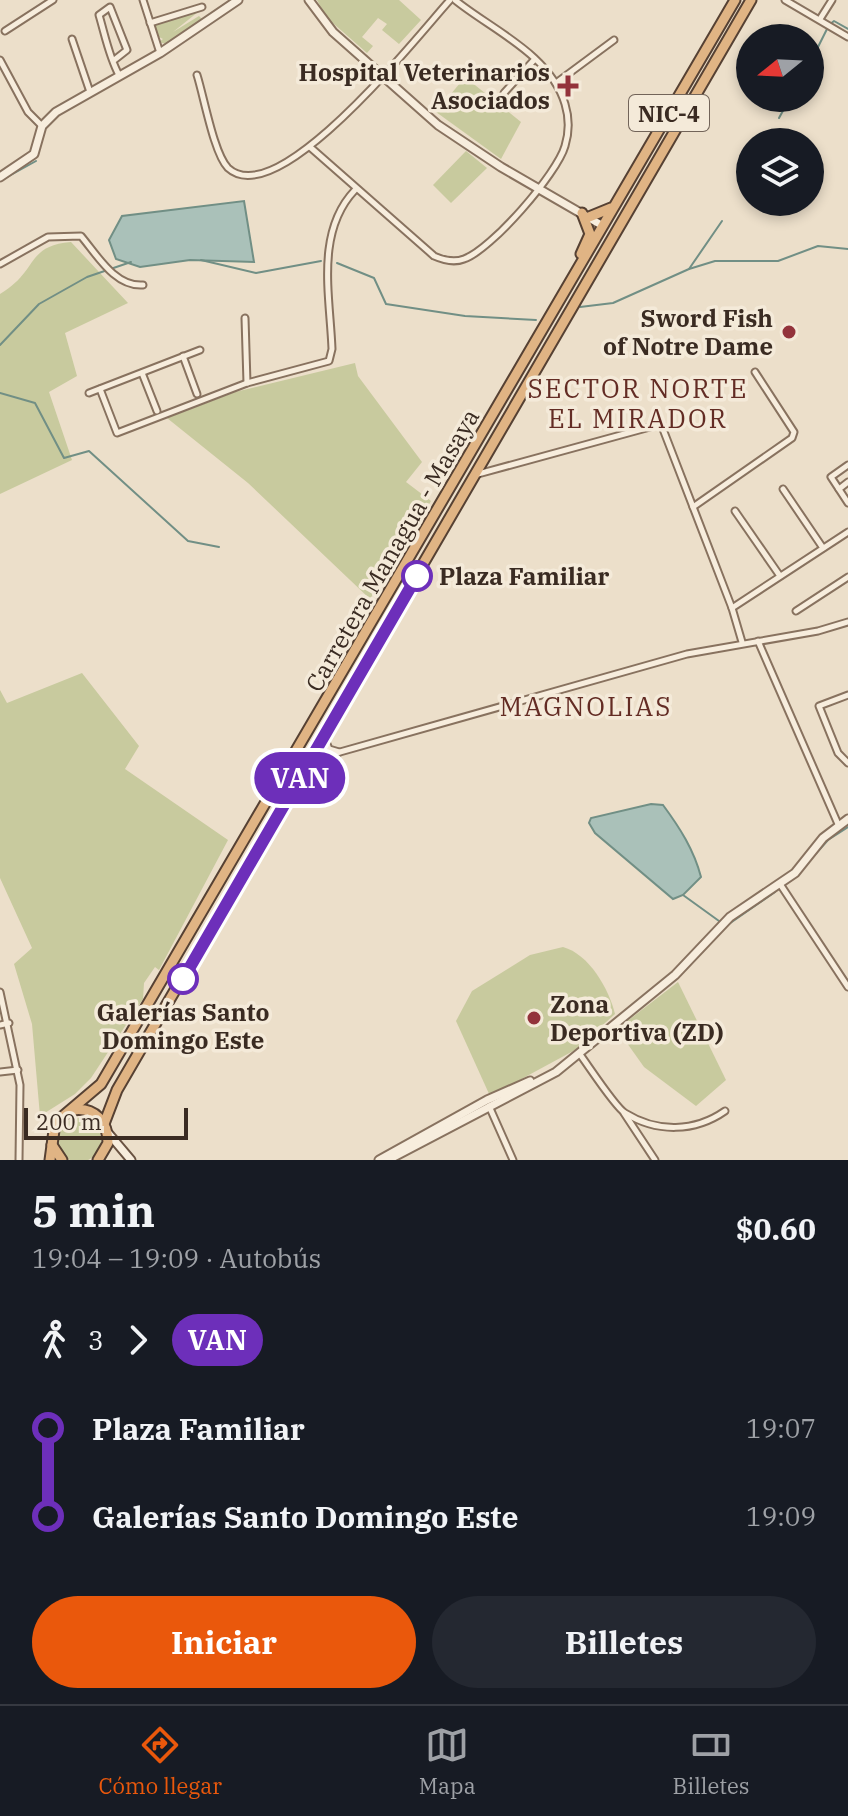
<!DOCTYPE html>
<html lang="es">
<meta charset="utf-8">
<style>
:root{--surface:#171b24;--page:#242831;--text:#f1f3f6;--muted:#9ea1a6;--line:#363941;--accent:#ea580c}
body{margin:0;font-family:"IBM Plex Serif",serif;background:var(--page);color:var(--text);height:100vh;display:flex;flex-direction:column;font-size:30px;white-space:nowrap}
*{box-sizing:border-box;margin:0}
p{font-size:26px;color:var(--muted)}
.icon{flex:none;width:44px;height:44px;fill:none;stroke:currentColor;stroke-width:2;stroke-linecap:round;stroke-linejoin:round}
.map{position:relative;height:1160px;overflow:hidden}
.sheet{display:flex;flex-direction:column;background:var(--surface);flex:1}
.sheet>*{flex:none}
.badge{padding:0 16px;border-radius:26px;font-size:28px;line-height:52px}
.needle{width:52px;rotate:252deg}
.tools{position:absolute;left:736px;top:24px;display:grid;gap:16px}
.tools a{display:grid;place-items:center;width:88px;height:88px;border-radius:50%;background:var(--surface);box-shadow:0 4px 12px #0003;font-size:40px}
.scale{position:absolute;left:24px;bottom:20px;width:164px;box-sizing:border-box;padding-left:8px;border:4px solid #3a2b22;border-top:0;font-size:22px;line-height:28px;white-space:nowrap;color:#3a2b22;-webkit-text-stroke:6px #f4ead9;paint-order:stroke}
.map>.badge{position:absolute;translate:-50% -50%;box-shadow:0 0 0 4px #fff}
.legs{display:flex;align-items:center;gap:12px;height:88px;padding:0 32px;font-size:26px}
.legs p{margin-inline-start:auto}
.head{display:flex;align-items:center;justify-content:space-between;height:136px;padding:0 32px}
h1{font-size:44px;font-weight:800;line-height:60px}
.cta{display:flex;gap:16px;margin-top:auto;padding:16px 32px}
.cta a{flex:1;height:92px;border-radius:48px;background:var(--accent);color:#fff;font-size:32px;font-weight:800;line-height:92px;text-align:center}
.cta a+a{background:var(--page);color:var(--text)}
ul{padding:0 32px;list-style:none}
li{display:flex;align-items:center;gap:28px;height:88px;font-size:30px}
li i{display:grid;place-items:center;width:12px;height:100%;margin:0 10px;background:currentColor}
li i::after{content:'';width:20px;height:20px;margin:-10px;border:6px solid;border-radius:50%;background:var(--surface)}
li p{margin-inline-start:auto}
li:first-child i{background:linear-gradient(#0000 50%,currentColor 0)}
li:last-child i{background:linear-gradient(currentColor 50%,#0000 0)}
.dock{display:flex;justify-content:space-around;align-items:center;height:112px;border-top:2px solid var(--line);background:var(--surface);font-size:22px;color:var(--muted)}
.dock a{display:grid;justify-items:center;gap:4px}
.dock .on{color:var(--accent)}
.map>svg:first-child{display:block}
</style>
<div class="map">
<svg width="848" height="1160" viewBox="0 0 848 1160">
<rect width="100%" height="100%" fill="#ecdfca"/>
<g fill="#c8ca9e">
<path d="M317 0H399L421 20 399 44 382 30 387 24 378 18 362 37 373 46 367 53 326 17Z"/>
<path d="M198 12 173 32 199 16 202 19 166 44 159 42 163 39 157 36 153 26Z"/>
<path d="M465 77 521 122 501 159 436 112Z"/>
<path d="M466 151 487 168 451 203 433 185Z"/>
<path d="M71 242 128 303 65 333 77 376 49 392 72 460 0 494V294C39 271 25 246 71 242Z"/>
<path d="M355 363 358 376 422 462 406 482 431 501 370 599 248 483 167 418 235 392Z"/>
<path d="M82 673 139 746 125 769 228 840 159 970 155 967 144 983 143 999 91 1078 75 1094 40 1116 32 1024 14 964 32 948 0 878V690L7 703Z"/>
<path d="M563 947C589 954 609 989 615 1014L575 1050 490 1096 456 1021 472 991 530 955Z"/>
<path d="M678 982 726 1080 696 1106 644 1067 617 1029Z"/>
<circle cx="79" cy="1140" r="22"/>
</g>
<g fill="#aac1b9" stroke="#718f85" stroke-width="2">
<path d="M244 201 254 262 190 260 140 267 116 259 109 240 122 216Z"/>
<path d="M651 804 663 805C680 828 694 850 701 877L683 895 673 899 595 833 589 823 591 818Z"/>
</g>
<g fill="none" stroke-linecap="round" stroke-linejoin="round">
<g stroke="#718f85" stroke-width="2">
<path d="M810 63 829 25 834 21 848 29"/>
<path d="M779 118 790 98"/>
<path d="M0 181 36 161"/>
<path d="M201 260 256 273 321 261"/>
<path d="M337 263 374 278 386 304 465 316 536 320"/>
<path d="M689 269 715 261H778L818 246 848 249"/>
<path d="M580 307 613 303 689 269 722 221"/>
<path d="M0 345 39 304 87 277 131 262"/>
<path d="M0 393 35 403 64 458 89 451 188 541 219 547"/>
<path d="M802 869 828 840 848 827"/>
<path d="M784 885 795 877"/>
<path d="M683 895 719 921"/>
<path d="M726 926 775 892"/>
</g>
<defs>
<g id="minor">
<path d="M143 0 160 53"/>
<path d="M785 0 848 37"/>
<path d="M820 19 832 0"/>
<path d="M150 23 202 7"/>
<path d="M5 31 53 0"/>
<path d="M72 39 90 92"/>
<path d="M0 60 28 112 42 126"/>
<path d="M113 61 127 50 110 7 99 15C105 35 109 57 119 75"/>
<path d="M197 75C204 97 214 154 228 168 278 214 419 34 450 0"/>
<path d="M556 83 614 40"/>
<path d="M504 93 534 60"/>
<path d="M310 147 434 256C443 260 454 263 464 259 491 250 557 174 565 146 569 133 569 117 565 104 550 54 492 30 455 0"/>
<path d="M0 264 48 237 81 236C97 255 115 287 143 285"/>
<path d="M245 318 247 383"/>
<path d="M183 356 197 394"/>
<path d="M142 373 157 411"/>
<path d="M100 389 117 433 247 383 329 361 332 349C330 296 315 232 355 190"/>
<path d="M89 393 200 350"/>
<path d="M848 465 831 477 848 503"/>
<path d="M478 474 661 424 732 608"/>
<path d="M783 489 823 548"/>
<path d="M839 489 848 482"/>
<path d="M693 507 792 438 794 432 755 372"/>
<path d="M735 511 780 576"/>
<path d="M796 611 848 577"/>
<path d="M758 641 838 824"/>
<path d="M742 642 732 608 848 532"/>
<path d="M848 695 819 706 838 753 848 763"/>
<path d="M324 737 329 749 339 752"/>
<path d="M309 765 340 752 687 654 818 631 848 622"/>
<path d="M780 884 848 987"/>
<path d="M0 992 20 1085 19 1160"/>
<path d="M0 1025 9 1023"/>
<path d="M579 1053C588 1065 615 1107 625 1113 657 1133 695 1132 725 1111"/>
<path d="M0 1072 18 1070"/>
<path d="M489 1106 513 1160"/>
<path d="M624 1113 655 1160"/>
</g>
<g id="tertiary">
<path d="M309 0 333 32 438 125 501 167 603 226"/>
<path d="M0 177 34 154 42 126 56 112 160 53 238 0"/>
<path d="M379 1160 487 1100 530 1081"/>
<path d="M388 1160 556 1072 675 975 730 917 795 873 823 838 848 819"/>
</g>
<path id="secondary" d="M109 1134 131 1160"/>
<g id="trunk">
<path d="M589 217 611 208"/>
<path d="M581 254 590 234 582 213"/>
<path d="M73 1110C95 1107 108 1122 108 1143L98 1160"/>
<path d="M104 1124 117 1090 751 0"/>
<path d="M52 1145 62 1160"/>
<path d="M50 1160 55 1123 101 1084 735 0"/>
</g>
</defs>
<use href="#minor" stroke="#88725f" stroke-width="9"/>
<use href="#tertiary" stroke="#88725f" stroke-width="11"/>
<use href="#secondary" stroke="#6a5342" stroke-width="11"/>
<use href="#trunk" stroke="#564133" stroke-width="13"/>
<use href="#minor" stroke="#f7eddd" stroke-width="5"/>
<use href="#tertiary" stroke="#f7eddd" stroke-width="7"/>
<use href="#secondary" stroke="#f7eddd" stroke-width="7"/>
<use href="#trunk" stroke="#e0b484" stroke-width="9"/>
</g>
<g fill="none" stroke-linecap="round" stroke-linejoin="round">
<defs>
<path id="line-1" d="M183 979 417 576"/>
</defs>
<use href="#line-1" stroke="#fff" stroke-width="18"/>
<use href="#line-1" stroke="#6d2fba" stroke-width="12"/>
</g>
<g fill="#93333b" stroke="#f4ead9" stroke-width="3">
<path d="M564 74h8v8h8v8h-8v8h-8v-8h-8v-8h8z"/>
<circle cx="789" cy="332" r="8"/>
<circle cx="534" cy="1018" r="8"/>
</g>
<g fill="#fff" stroke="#6d2fba" stroke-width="4">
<circle cx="417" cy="576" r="14"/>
<circle cx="183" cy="979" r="14"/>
</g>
<g text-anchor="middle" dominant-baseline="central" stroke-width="7" stroke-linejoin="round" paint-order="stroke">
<rect fill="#f4ead9" stroke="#726459" stroke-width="2" x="629" y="95" width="80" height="36" rx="6"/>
<g font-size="22" font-weight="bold" fill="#3a2b22">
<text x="669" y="113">NIC-4</text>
</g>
<g font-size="24" font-weight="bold" fill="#3a2b22" stroke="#f4ead9" text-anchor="end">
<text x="550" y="72">Hospital Veterinarios<tspan x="550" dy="28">Asociados</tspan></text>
<text x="773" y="318">Sword Fish<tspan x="773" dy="28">of Notre Dame</tspan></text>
<text x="550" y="1004" text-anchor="start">Zona<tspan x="550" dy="28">Deportiva (ZD)</tspan></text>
</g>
<g font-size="24" fill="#3a2b22" stroke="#f4ead9">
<text transform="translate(392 550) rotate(-60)">Carretera Managua - Masaya</text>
</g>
<g font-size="24" font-weight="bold" fill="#3a2b22" stroke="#f4ead9" text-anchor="start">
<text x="439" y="576">Plaza Familiar</text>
<text x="183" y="1012" text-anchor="middle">Galerías Santo<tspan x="183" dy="28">Domingo Este</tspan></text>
</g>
<g font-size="26" letter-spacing="2" fill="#632c24" stroke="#f4ead9">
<text x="638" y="388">SECTOR NORTE<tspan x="638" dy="30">EL MIRADOR</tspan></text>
<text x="586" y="706">MAGNOLIAS</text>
</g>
</g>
</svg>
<div class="tools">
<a><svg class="needle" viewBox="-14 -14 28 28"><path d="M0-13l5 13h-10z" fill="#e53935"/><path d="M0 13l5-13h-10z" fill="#9ea1a6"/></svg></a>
<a><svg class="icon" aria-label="layers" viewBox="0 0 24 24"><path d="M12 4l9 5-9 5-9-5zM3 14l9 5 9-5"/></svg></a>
</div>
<div class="scale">200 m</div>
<b class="badge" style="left:300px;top:778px;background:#6d2fba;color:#fff">VAN</b>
</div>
<section class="sheet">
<div class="head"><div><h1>5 min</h1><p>19:04 – 19:09 · Autobús</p></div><b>$0.60</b></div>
<div class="legs"><svg class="icon" aria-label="walk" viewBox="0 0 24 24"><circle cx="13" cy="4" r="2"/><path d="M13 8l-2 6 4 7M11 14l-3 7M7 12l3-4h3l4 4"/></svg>3<svg class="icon" aria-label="forward" viewBox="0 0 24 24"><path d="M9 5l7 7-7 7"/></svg><b class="badge" style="background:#6d2fba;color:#fff">VAN</b></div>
<ul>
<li><i style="color:#6d2fba"></i><b>Plaza Familiar</b><p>19:07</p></li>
<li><i style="color:#6d2fba"></i><b>Galerías Santo Domingo Este</b><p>19:09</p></li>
</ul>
<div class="cta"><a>Iniciar</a><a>Billetes</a></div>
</section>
<nav class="dock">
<a class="on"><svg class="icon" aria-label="directions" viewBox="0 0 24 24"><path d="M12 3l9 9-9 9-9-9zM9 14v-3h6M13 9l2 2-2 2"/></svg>Cómo llegar</a>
<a><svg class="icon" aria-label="map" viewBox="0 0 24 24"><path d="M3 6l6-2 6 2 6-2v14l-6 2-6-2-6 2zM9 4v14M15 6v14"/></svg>Mapa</a>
<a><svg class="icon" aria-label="tickets" viewBox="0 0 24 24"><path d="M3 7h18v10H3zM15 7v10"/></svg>Billetes</a>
</nav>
